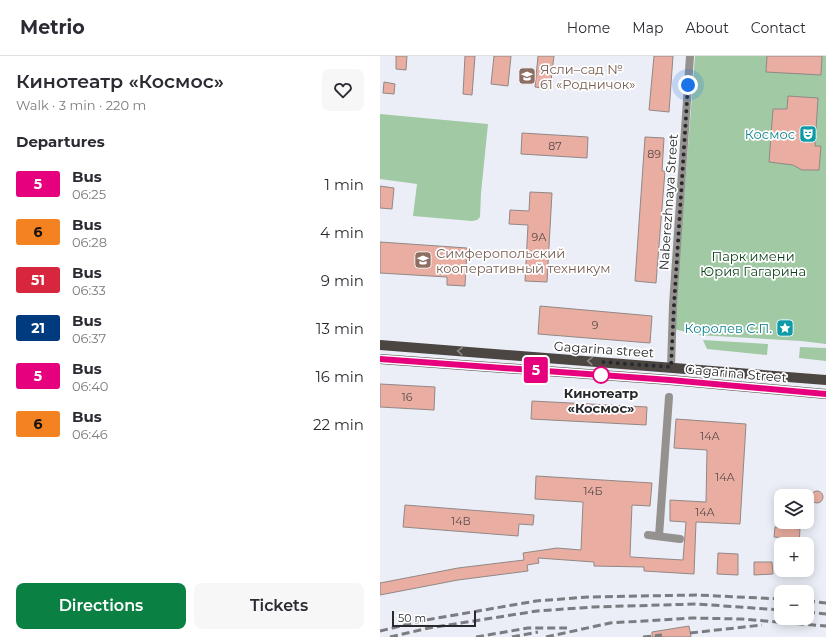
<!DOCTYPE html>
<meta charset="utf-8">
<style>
:root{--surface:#fff;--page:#f7f7f7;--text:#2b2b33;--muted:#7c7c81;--line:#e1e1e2;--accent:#0b8043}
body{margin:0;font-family:Montserrat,sans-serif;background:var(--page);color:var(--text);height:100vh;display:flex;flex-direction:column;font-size:15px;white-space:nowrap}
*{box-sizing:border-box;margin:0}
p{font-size:13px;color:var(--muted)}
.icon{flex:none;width:22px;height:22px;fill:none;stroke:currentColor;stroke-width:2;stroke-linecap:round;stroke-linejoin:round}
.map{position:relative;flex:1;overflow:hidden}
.drawer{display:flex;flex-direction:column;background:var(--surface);width:380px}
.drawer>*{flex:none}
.badge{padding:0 8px;border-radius:3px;font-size:14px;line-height:26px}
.controls{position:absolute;left:394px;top:433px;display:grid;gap:8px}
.controls a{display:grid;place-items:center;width:40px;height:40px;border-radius:8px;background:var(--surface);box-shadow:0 2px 10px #0003;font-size:20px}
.scale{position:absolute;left:12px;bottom:10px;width:84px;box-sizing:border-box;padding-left:4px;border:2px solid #292a2d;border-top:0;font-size:11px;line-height:14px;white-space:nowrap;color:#292a2d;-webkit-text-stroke:3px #fff;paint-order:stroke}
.you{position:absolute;width:20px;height:20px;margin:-10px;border:3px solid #fff;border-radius:50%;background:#1a73e8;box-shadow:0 0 0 6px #1a73e833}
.map>.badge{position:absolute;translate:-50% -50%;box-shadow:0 0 0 2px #fff}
h2{padding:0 16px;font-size:15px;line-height:36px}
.round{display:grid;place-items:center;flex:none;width:42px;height:42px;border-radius:8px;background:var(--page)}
.headline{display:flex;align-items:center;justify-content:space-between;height:68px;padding:0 16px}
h1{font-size:19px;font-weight:600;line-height:30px}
.primary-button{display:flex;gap:8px;margin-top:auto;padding:8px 16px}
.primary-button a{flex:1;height:46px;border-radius:8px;background:var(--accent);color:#fff;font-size:16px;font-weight:600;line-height:46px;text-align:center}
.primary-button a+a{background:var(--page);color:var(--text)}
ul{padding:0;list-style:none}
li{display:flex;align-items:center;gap:12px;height:48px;padding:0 16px}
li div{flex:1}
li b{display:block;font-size:15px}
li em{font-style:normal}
li .badge{min-width:44px;font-weight:700;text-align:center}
header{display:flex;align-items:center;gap:24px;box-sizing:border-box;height:56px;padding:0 20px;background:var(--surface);border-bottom:1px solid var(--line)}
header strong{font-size:19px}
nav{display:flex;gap:22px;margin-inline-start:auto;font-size:14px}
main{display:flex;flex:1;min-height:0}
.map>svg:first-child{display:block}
</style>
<header>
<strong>Metrio</strong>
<nav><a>Home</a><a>Map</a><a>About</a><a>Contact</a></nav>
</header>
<main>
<section class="drawer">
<div class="headline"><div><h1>Кинотеатр «Космос»</h1><p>Walk · 3 min · 220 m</p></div><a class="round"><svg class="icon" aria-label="heart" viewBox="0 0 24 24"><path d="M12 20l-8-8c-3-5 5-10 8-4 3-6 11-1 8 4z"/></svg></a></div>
<h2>Departures</h2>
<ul>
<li><span class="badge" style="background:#e6007e;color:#fff">5</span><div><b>Bus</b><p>06:25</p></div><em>1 min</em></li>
<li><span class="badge" style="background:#f58220;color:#111">6</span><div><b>Bus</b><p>06:28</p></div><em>4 min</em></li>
<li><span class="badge" style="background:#d7263d;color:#fff">51</span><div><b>Bus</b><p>06:33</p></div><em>9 min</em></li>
<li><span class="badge" style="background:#003b80;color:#fff">21</span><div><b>Bus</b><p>06:37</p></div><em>13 min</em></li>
<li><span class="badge" style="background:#e6007e;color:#fff">5</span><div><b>Bus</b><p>06:40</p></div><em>16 min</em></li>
<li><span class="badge" style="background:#f58220;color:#111">6</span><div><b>Bus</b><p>06:46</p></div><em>22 min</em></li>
</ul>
<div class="primary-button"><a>Directions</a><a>Tickets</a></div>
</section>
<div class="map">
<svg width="446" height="581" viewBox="0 0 446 581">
<rect width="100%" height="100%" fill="#ebeef6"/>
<g fill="#a0c9a4">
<path d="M315 0H446V288L421 285 318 279 294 273Z"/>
<path d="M0 58 108 68 101 137 100 161 97 164 92 165 33 160 37 128 0 123Z"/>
<path d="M323 284 388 288 387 299 327 293Z"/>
<path d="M420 291 446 292V305L419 302Z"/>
</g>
<g fill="#e9ada1" stroke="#918886">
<path d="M16 0H27L26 14 16 13Z"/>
<path d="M85 0H95L92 39 83 38Z"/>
<path d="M114 0H131L128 30 111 28Z"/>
<path d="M158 0H174L170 33 155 31Z"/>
<path d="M274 0H293L289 56 269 54Z"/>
<path d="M387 0H442L441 19 386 16Z"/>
<path d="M4 26 15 28 14 38 3 37Z"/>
<path d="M408 40 438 42 435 90H441L439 114H422L413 109 389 106 393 53H407Z"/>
<path d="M142 77 208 81 207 102 141 98Z"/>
<path d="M265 81 284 82 282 115H285L276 227 255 225Z"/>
<path d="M0 130 14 132 12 153 0 152Z"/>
<path d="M150 136 172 137 167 226 145 225 148 169 129 168 130 154 149 155Z"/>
<path d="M0 186 87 192 85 230 67 229V221L0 217Z"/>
<path d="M160 250 272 260 270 287 158 278Z"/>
<path d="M0 328 55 331 54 354 0 351Z"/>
<path d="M152 345 267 351 266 369 151 363Z"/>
<path d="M296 363 366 368 360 468 316 466 314 518 264 515V511L214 510V506L158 502 159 507 147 509 148 515 78 524 0 539V527L78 512 144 504 143 497 177 492 201 494 203 446 155 443 156 420 272 427 270 450 252 449 250 500 251 501 303 504 306 466 290 465V444L326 446 327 394 294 392Z"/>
<circle cx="437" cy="441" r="6"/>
<path d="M25 449 154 459 153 469 139 468 138 480 23 471Z"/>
<path d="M395 471 420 473 419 488H408V482L394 481Z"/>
<path d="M338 497 358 498V519L337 518Z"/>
<path d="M374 506H392L393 518 374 519Z"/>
<path d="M309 570 311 581H272V576Z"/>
</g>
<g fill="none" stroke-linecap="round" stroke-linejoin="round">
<g stroke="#94918f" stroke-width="8">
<path d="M291 311 293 249 310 0"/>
<path d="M268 479 300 483"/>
<path d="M279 480 289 341"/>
</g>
<g stroke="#4c4643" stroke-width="10">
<path d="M0 289 446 324"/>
<path d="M0 303 290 324 446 338"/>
</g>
<g stroke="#7b7c81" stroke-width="3" stroke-dasharray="8 4" stroke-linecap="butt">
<path d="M427 545 446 547"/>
<path d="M427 556 446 558"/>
<path d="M0 575 46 564 156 545 208 541 316 539 401 543"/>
<path d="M310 577 382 569"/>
<path d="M10 581 49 572 157 555 213 551 317 548 401 554"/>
<path d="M96 581 148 572H187"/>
<path d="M132 581 158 576"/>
<path d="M166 581 230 567 312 562 362 563 446 570"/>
<path d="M263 581 282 579"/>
</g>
</g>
<defs><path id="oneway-chevron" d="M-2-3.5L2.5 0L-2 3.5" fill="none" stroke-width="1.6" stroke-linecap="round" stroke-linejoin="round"/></defs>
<g stroke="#8b8785">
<use href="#oneway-chevron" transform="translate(80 295) rotate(-176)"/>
<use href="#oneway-chevron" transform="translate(210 305) rotate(-176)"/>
</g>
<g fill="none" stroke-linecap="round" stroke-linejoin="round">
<defs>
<path id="line" d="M0 303 290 324 446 338"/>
</defs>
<use href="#line" stroke="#fff" stroke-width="9"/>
<use href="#line" stroke="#e6007e" stroke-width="6"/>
<path stroke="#292a2d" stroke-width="4" stroke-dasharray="0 7.2" d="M221 319 222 306 291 311 294 249 308 29"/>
</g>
<defs>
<symbol id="school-square" viewBox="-11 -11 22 22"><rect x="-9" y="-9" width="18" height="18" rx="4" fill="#8d6e63" stroke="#fff"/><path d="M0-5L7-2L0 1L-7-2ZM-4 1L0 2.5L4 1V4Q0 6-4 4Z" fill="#fff"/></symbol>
<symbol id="theatre-square" viewBox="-11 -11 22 22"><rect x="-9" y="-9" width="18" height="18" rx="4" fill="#0f9aa8" stroke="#fff"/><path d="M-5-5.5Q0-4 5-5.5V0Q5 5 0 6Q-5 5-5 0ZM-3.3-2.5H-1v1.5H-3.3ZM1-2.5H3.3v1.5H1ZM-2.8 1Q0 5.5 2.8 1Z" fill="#fff"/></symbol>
<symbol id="university-square" viewBox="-11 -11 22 22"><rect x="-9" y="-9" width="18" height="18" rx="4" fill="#8d6e63" stroke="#fff"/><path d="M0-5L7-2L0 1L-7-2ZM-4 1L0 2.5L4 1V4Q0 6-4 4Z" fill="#fff"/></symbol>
<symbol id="sight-square" viewBox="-11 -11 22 22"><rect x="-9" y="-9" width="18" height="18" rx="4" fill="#0f9aa8" stroke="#fff"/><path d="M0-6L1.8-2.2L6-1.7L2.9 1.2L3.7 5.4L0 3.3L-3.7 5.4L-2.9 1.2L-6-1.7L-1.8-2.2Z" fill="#fff"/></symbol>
</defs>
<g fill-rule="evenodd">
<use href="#school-square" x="137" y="10" width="20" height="20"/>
<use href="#theatre-square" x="418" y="68" width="20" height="20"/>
<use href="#university-square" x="33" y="194" width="20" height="20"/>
<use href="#sight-square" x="395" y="262" width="20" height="20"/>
</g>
<circle fill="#fff" stroke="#e6007e" stroke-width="2" cx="221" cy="319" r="8"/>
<g text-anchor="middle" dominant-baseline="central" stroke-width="3.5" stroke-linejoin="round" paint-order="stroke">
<g font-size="11" fill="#594b4a">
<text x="175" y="90">87</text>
<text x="274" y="98">89</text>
<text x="159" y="181">9А</text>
<text x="215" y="269">9</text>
<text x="27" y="341">16</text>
<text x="330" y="380">14А</text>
<text x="345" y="421">14А</text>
<text x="213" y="435">14Б</text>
<text x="325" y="456">14А</text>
<text x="81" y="465">14В</text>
</g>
<g font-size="13" fill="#785e54" stroke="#fff" text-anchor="start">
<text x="160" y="13">Ясли–сад №<tspan x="160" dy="15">61 «Родничок»</tspan></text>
<text x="56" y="197">Симферопольский<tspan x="56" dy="15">кооперативный техникум</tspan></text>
</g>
<g font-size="13" fill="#0d838f" stroke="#fff" text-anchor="end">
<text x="415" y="78">Космос</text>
<text x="392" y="272">Королев С.П.</text>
</g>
<g font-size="13" fill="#292a2d" stroke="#fff">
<text transform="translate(288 146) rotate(-86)">Naberezhnaya Street</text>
<text transform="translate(224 293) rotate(4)">Gagarina street</text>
<text transform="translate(356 317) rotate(5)">Gagarina Street</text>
</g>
<g font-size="13" fill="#0d3f19" stroke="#fff">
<text x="373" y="200">Парк имени<tspan x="373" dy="15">Юрия Гагарина</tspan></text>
</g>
<g font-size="13" font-weight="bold" fill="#292a2d" stroke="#fff">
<text x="221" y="337">Кинотеатр<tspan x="221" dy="15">«Космос»</tspan></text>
</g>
</g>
</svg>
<div class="controls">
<a><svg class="icon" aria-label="layers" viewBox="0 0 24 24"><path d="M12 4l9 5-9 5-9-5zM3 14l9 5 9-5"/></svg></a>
<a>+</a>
<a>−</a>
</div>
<div class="scale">50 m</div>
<div class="you" style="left:308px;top:29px"></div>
<b class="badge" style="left:156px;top:314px;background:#e6007e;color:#fff">5</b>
</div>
</main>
